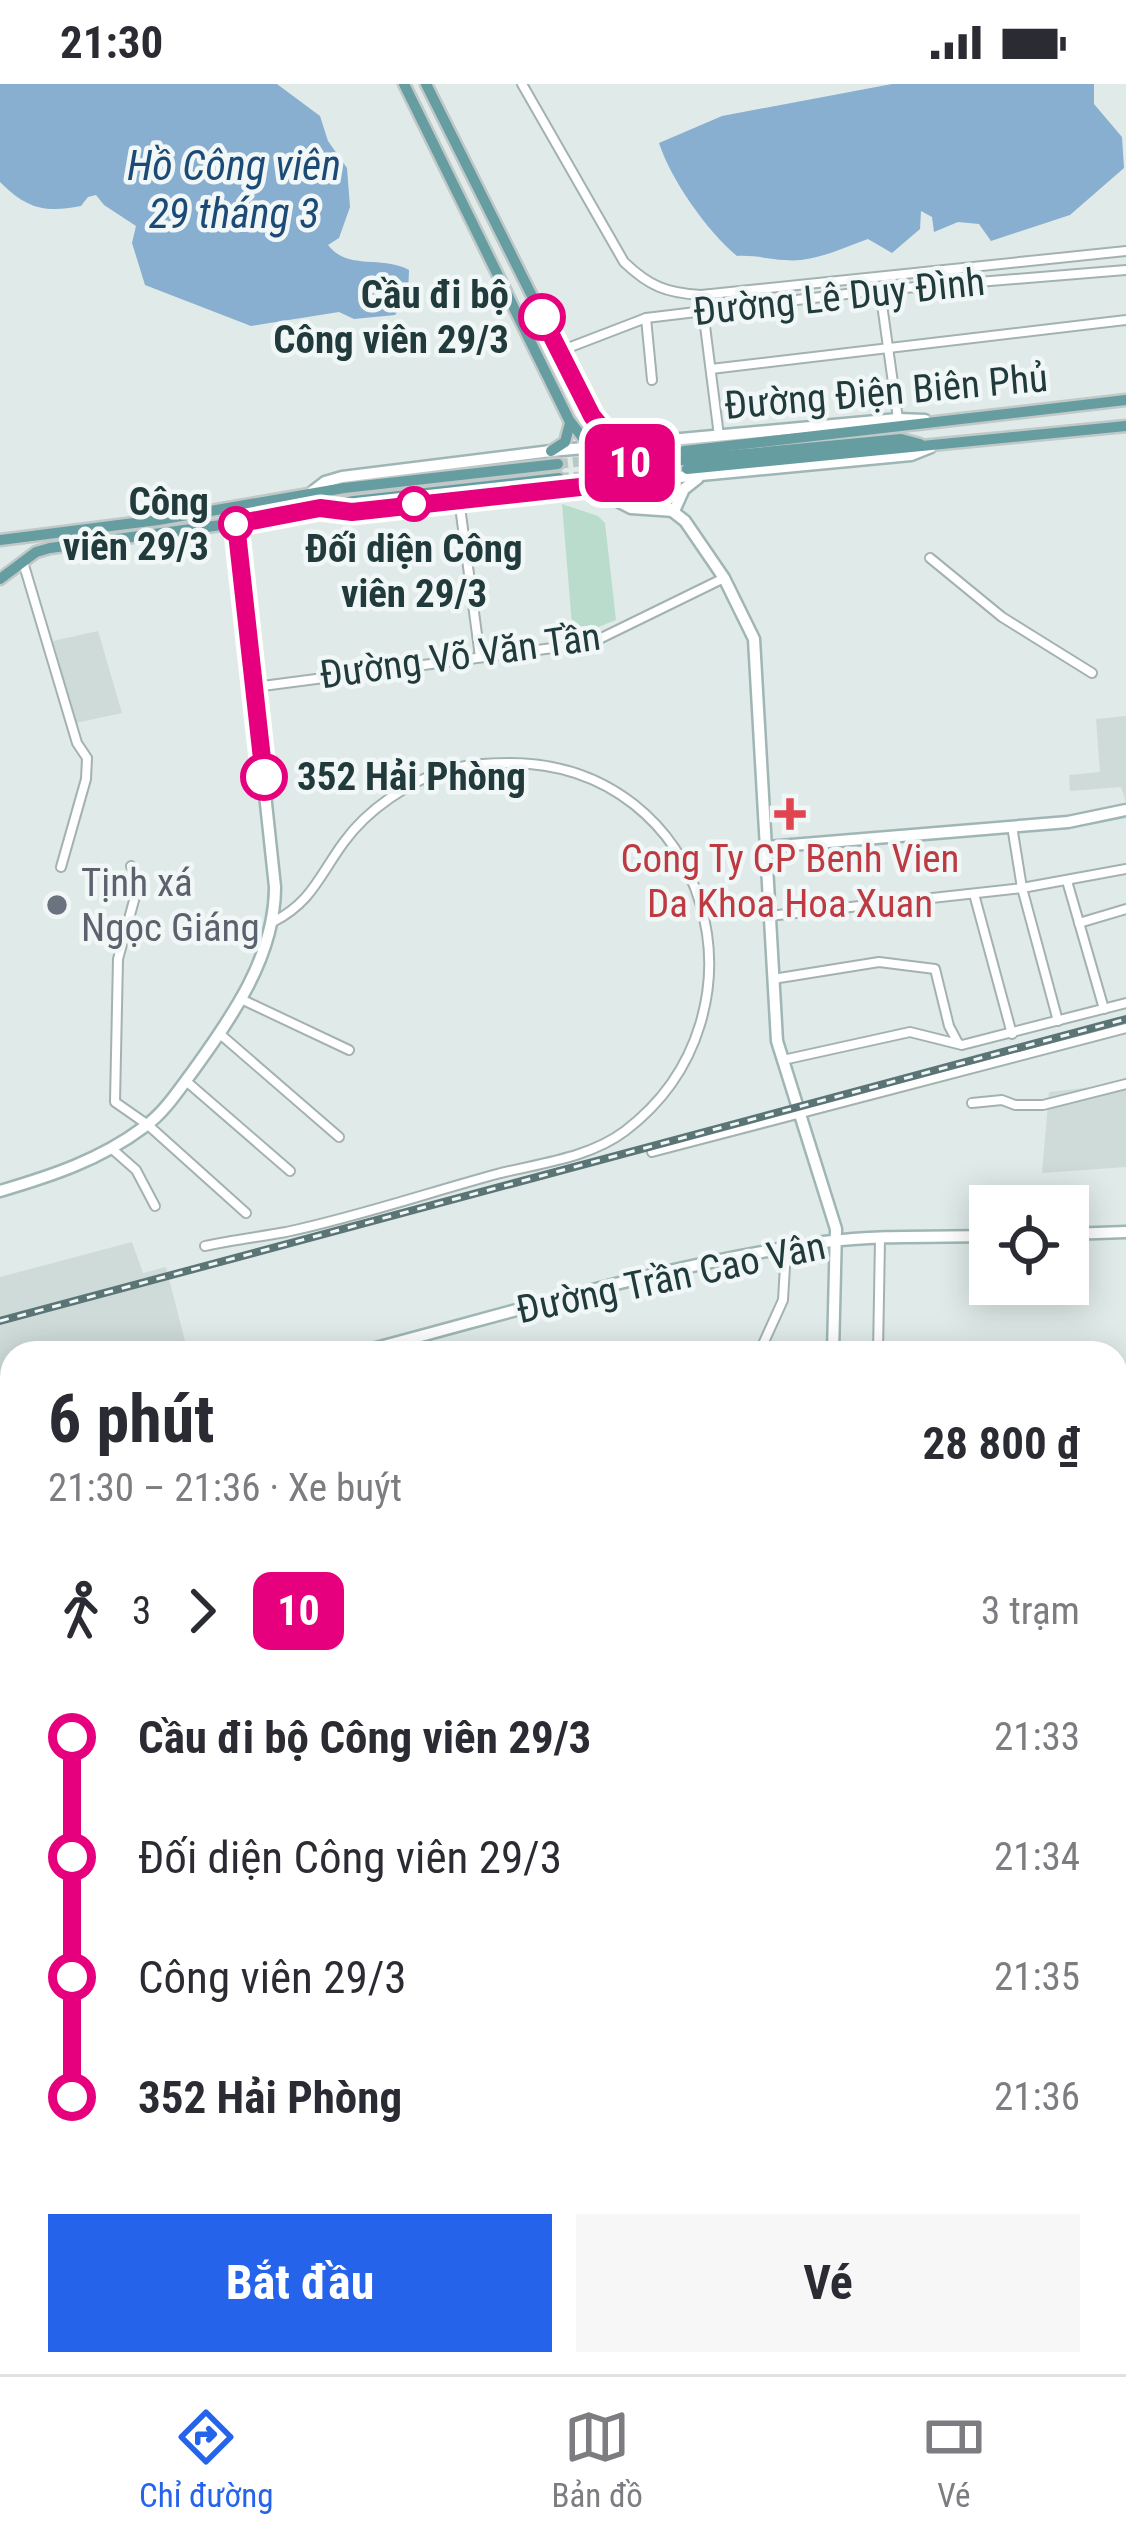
<!DOCTYPE html>
<html lang="vi">
<meta charset="utf-8">
<style>
:root{--surface:#fff;--page:#f7f7f7;--text:#2b2b33;--muted:#7c7c81;--line:#e1e1e2;--accent:#2563eb}
body{margin:0;font-family:"Roboto Condensed",sans-serif;background:var(--page);color:var(--text);height:100vh;display:flex;flex-direction:column;font-size:45px;white-space:nowrap}
*{box-sizing:border-box;margin:0}
p{font-size:39px;color:var(--muted)}
.icon{flex:none;width:66px;height:66px;fill:none;stroke:currentColor;stroke-width:2;stroke-linecap:round;stroke-linejoin:round}
.map{position:relative;flex:1;overflow:hidden}
.drawer{position:absolute;left:0px;top:1257px;width:1128px;height:1035px;display:flex;flex-direction:column;background:var(--surface);border-radius:36px 36px 0 0;box-shadow:0 6px 30px #0003}
.drawer>*{flex:none}
.badge{padding:0 24px;border-radius:18px;font-size:42px;line-height:78px}
.fabs{position:absolute;left:969px;top:1101px;display:grid;gap:24px}
.fabs a{display:grid;place-items:center;width:120px;height:120px;border-radius:0px;background:var(--surface);box-shadow:0 6px 30px #0003;font-size:60px}
.map>.badge{position:absolute;translate:-50% -50%;box-shadow:0 0 0 6px #fff}
.legs{display:flex;align-items:center;gap:18px;height:132px;padding:0 48px;font-size:39px}
.legs p{margin-inline-start:auto}
.summary{display:flex;align-items:center;justify-content:space-between;height:204px;padding:0 48px}
h1{font-size:66px;font-weight:700;line-height:90px}
.button{display:flex;gap:24px;margin-top:auto;padding:24px 48px}
.button a{flex:1;height:138px;border-radius:0px;background:var(--accent);color:#fff;font-size:48px;font-weight:700;line-height:138px;text-align:center}
.button a+a{background:var(--page);color:var(--text)}
ul{padding:0 48px;list-style:none}
li{display:flex;align-items:center;gap:42px;height:120px;font-size:45px}
li i{display:grid;place-items:center;width:18px;height:100%;margin:0 15px;background:currentColor}
li i::after{content:'';width:30px;height:30px;margin:-15px;border:9px solid;border-radius:50%;background:var(--surface)}
li p{margin-inline-start:auto}
li:first-child i{background:linear-gradient(#0000 50%,currentColor 0)}
li:last-child i{background:linear-gradient(currentColor 50%,#0000 0)}
.status{display:flex;justify-content:space-between;align-items:center;height:84px;padding:0 60px;background:var(--surface);direction:ltr}
.status svg{height:33px;fill:currentColor}
.menu{display:flex;justify-content:space-around;align-items:center;height:168px;border-top:3px solid var(--line);background:var(--surface);font-size:33px;color:var(--muted)}
.menu a{display:grid;justify-items:center;gap:6px}
.menu .selected{color:var(--accent)}
.map>svg:first-child{display:block}
</style>
<div class="status"><b>21:30</b><svg viewBox="0 0 49 12"><path d="M0 12V9h3v3zM5 12V6h3v6zM10 12V3h3v9zM15 12V0h3v12zM26 1h20v11H26zM47 4h2v5h-2z"/></svg></div>
<div class="map">
<svg width="1126" height="2290" viewBox="0 0 1126 2290">
<rect width="100%" height="100%" fill="#e0ebe9"/>
<g fill="#cedbd9">
<path d="M98 547 122 629 76 639 53 557Z"/>
<path d="M1126 632V719L1121 703 1070 707 1069 691 1100 688 1096 635Z"/>
<path d="M1126 999V1083L1042 1089 1049 1008Z"/>
<path d="M132 1158 143 1189 166 1183 188 1269H12V1349L0 1352V1193Z"/>
</g>
<g fill="#b9dccd">
<path d="M562 420 598 432 605 439 616 536 573 553Z"/>
<path d="M12 2048V2143L0 2154V2060Z"/>
<path d="M257 2280H337L332 2290H252Z"/>
</g>
<g fill="#88aed0">
<path d="M0 0H277L320 32 328 57 347 84 350 123 339 154 328 161C348 187 382 171 409 186L408 212 395 231 354 235 339 228 251 242 145 201 132 159 136 142 104 121 96 111 88 113 81 122C45 129 27 125 0 98Z"/>
<path d="M892 0H1094V20L1122 53 1124 84 1070 131 991 157 979 140 958 138 934 148 932 133 921 127 920 145 892 169 868 155C842 164 813 179 785 176 768 175 754 171 737 172 707 147 671 96 659 59L722 32Z"/>
<path d="M1126 1544V2290H356L361 2280H1116V1547Z"/>
</g>
<g fill="none" stroke-linecap="round" stroke-linejoin="round">
<g stroke="#bac8c6" stroke-width="10" stroke-dasharray="10 5" stroke-linecap="butt">
<path d="M622 373 684 367"/>
<path d="M558 380 603 375"/>
<path d="M559 394 687 385"/>
</g>
<defs>
<g id="street">
<path d="M522 0 624 178C649 202 666 209 701 211L1126 167"/>
<path d="M880 206 898 335"/>
<path d="M703 226 719 352"/>
<path d="M646 234 652 296"/>
<path d="M560 267 646 234 880 206 1126 186"/>
<path d="M711 285 1126 236"/>
<path d="M459 415 480 573"/>
<path d="M930 474 1002 533 1092 589"/>
<path d="M23 478 77 659 87 674 86 695 61 783"/>
<path d="M255 603 591 559 724 494"/>
<path d="M1012 742 1022 804 1058 937"/>
<path d="M131 782 139 798 118 875 115 1018 148 1041 246 1129"/>
<path d="M1067 797 1104 925"/>
<path d="M974 810 1012 950"/>
<path d="M769 832 1022 804 1126 785"/>
<path d="M1079 839 1126 825"/>
<path d="M773 895 879 878 935 885 949 942 958 959"/>
<path d="M241 915 349 966"/>
<path d="M220 950 339 1053"/>
<path d="M783 976 910 948 962 961 1126 919"/>
<path d="M186 997 290 1087"/>
<path d="M972 1019 1002 1016 1015 1021H1043L1126 1000"/>
<path d="M111 1064 136 1086 155 1122"/>
<path d="M652 1068 1126 944"/>
<path d="M205 1162C232 1156 259 1153 286 1148 357 1133 427 1109 497 1090 541 1079 589 1074 625 1047 779 930 710 680 510 679 490 679 467 680 447 686 409 697 367 726 344 758 319 792 312 818 273 838"/>
<path d="M759 1269 783 1216 786 1165"/>
<path d="M878 1269 880 1155"/>
<path d="M1116 1325 1126 1322"/>
<path d="M0 1783 12 1770"/>
<path d="M0 1919 12 1908"/>
<path d="M0 1947 12 1960"/>
<path d="M0 2167 12 2154"/>
<path d="M0 2187 12 2194"/>
<path d="M0 2287 4 2290"/>
<path d="M125 2290 131 2280"/>
<path d="M220 2290 225 2280"/>
<path d="M235 2290 240 2280"/>
</g>
<g id="secondary">
<path d="M638 397 911 371 931 363"/>
<path d="M618 399 653 412 685 437 724 494 754 555 777 957 836 1145 833 1269"/>
<path d="M590 403 631 424 674 427 684 405 698 394"/>
<path d="M312 408 325 398 342 393 551 367 898 335 925 336"/>
<path d="M322 424 352 428 619 399"/>
<path d="M767 763 1068 738 1126 726"/>
<path d="M0 1107C51 1092 100 1076 144 1043 164 1029 178 1007 193 987 232 933 275 872 275 803L236 440"/>
<path d="M1068 1150 1126 1148"/>
<path d="M357 1269C511 1229 666 1180 824 1158 878 1151 935 1153 990 1152"/>
<path d="M0 1364 12 1361"/>
</g>
<g id="primary">
<path d="M404 0 569 336 618 399"/>
<path d="M426 0 592 332 644 396"/>
<path d="M604 342 620 350 659 358"/>
<path d="M551 367 565 358 570 339"/>
<path d="M684 367 1126 316"/>
<path d="M600 372 631 381 901 355 920 360"/>
<path d="M687 385 1126 342"/>
<path d="M0 456 158 436 344 404 558 380"/>
<path d="M0 495 36 468 50 464 251 437 354 417 559 394"/>
<path d="M1116 1385 1126 1382"/>
<path d="M1116 1405 1126 1402"/>
<path d="M0 1998 12 1986"/>
<path d="M0 2027 12 2015"/>
</g>
</defs>
<use href="#street" stroke="#a3b2b1" stroke-width="12"/>
<use href="#secondary" stroke="#9fb6b5" stroke-width="15"/>
<use href="#primary" stroke="#c1c8c8" stroke-width="15"/>
<use href="#street" stroke="#fff" stroke-width="8"/>
<use href="#secondary" stroke="#fff" stroke-width="10"/>
<use href="#primary" stroke="#659da0" stroke-width="10"/>
<defs>
<path id="rail" d="M0 1237 1126 935"/>
</defs>
<use href="#rail" stroke="#5b7577" stroke-width="8"/>
<use href="#rail" stroke="#f0f7f6" stroke-width="3" stroke-dasharray="9" stroke-linecap="butt"/>
</g>
<g fill="none" stroke-linecap="round" stroke-linejoin="round">
<defs>
<path id="line-1" d="M264 693 236 440 320 424 352 428 644 396 592 332 542 233"/>
</defs>
<use href="#line-1" stroke="#fff" stroke-width="27"/>
<use href="#line-1" stroke="#e6007e" stroke-width="18"/>
</g>
<g fill="#fff" stroke="#e6007e" stroke-width="6">
<circle cx="542" cy="233" r="21"/>
<circle cx="414" cy="420" r="15"/>
<circle cx="236" cy="440" r="15"/>
<circle cx="264" cy="693" r="21"/>
</g>
<path fill="#e0444e" stroke="#f0f7f6" stroke-width="4.5" d="M784 712h12v12h12v12h-12v12h-12v-12h-12v-12h12z"/>
<circle fill="#6b7280" stroke="#f0f7f6" stroke-width="4.5" cx="57" cy="821" r="12"/>
<g text-anchor="middle" dominant-baseline="central" stroke-width="9" stroke-linejoin="round" paint-order="stroke">
<g font-size="39" font-weight="bold" fill="#213a3b" stroke="#f0f7f6" text-anchor="end">
<text x="509" y="211">Cầu đi bộ<tspan x="509" dy="45">Công viên 29/3</tspan></text>
<text x="209" y="418">Công<tspan x="209" dy="45">viên 29/3</tspan></text>
<text x="414" y="465" text-anchor="middle">Đối diện Công<tspan x="414" dy="45">viên 29/3</tspan></text>
<text x="297" y="693" text-anchor="start">352 Hải Phòng</text>
</g>
<g font-size="39" fill="#213a3b" stroke="#f0f7f6">
<text transform="translate(839 213) rotate(-6)">Đường Lê Duy Đình</text>
<text transform="translate(886 308) rotate(-5)">Đường Điện Biên Phủ</text>
<text transform="translate(460 572) rotate(-8)">Đường Võ Văn Tần</text>
<text transform="translate(671 1194) rotate(-12)">Đường Trần Cao Vân</text>
</g>
<g font-size="39" fill="#be3a42" stroke="#f0f7f6">
<text x="790" y="775">Cong Ty CP Benh Vien<tspan x="790" dy="45">Da Khoa Hoa Xuan</tspan></text>
</g>
<g font-size="39" fill="#5b616d" stroke="#f0f7f6" text-anchor="start">
<text x="81" y="799">Tịnh xá<tspan x="81" dy="45">Ngọc Giáng</tspan></text>
</g>
<g font-size="42" font-style="italic" fill="#1c4a76" stroke="#f0f7f6">
<text x="234" y="81">Hồ Công viên<tspan x="234" dy="48">29 tháng 3</tspan></text>
</g>
</g>
</svg>
<div class="fabs">
<a><svg class="icon" aria-label="locate" viewBox="0 0 24 24"><circle cx="12" cy="12" r="6"/><path d="M12 2v4M12 18v4M2 12h4M18 12h4"/></svg></a>
</div>
<b class="badge" style="left:630px;top:379px;background:#e6007e;color:#fff">10</b>
<section class="drawer">
<div class="summary"><div><h1>6 phút</h1><p>21:30 – 21:36 · Xe buýt</p></div><b>28 800 ₫</b></div>
<div class="legs"><svg class="icon" aria-label="walk" viewBox="0 0 24 24"><circle cx="13" cy="4" r="2"/><path d="M13 8l-2 6 4 7M11 14l-3 7M7 12l3-4h3l4 4"/></svg>3<svg class="icon" aria-label="forward" viewBox="0 0 24 24"><path d="M9 5l7 7-7 7"/></svg><b class="badge" style="background:#e6007e;color:#fff">10</b><p>3 trạm</p></div>
<ul>
<li><i style="color:#e6007e"></i><b>Cầu đi bộ Công viên 29/3</b><p>21:33</p></li>
<li><i style="color:#e6007e"></i><span>Đối diện Công viên 29/3</span><p>21:34</p></li>
<li><i style="color:#e6007e"></i><span>Công viên 29/3</span><p>21:35</p></li>
<li><i style="color:#e6007e"></i><b>352 Hải Phòng</b><p>21:36</p></li>
</ul>
<div class="button"><a>Bắt đầu</a><a>Vé</a></div>
</section>
</div>
<nav class="menu">
<a class="selected"><svg class="icon" aria-label="directions" viewBox="0 0 24 24"><path d="M12 3l9 9-9 9-9-9zM9 14v-3h6M13 9l2 2-2 2"/></svg>Chỉ đường</a>
<a><svg class="icon" aria-label="map" viewBox="0 0 24 24"><path d="M3 6l6-2 6 2 6-2v14l-6 2-6-2-6 2zM9 4v14M15 6v14"/></svg>Bản đồ</a>
<a><svg class="icon" aria-label="tickets" viewBox="0 0 24 24"><path d="M3 7h18v10H3zM15 7v10"/></svg>Vé</a>
</nav>
